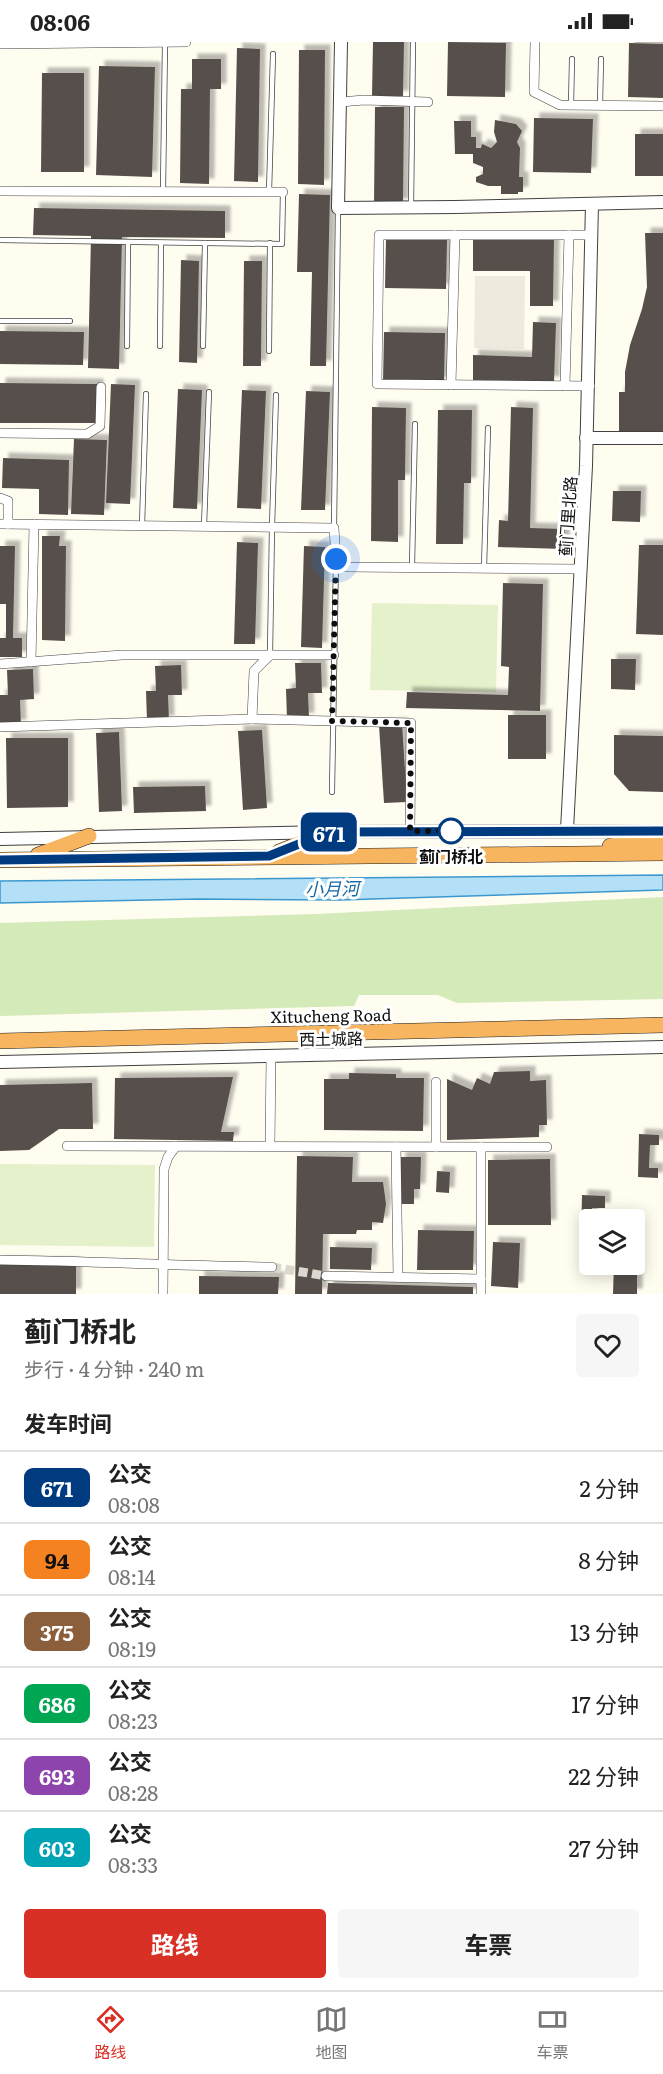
<!DOCTYPE html>
<html lang="zh">
<meta charset="utf-8">
<style>
:root{--surface:#fff;--page:#f6f6f6;--text:#222;--muted:#767676;--line:#e0e0e0;--accent:#d93025}
body{margin:0;font-family:Literata,"Noto Sans SC",serif;background:var(--page);color:var(--text);height:100vh;display:flex;flex-direction:column;font-size:22px;white-space:nowrap}
*{box-sizing:border-box;margin:0}
p{font-size:20px;color:var(--muted)}
.icon{flex:none;width:33px;height:33px;fill:none;stroke:currentColor;stroke-width:2;stroke-linecap:round;stroke-linejoin:round}
.map{position:relative;height:1252px;overflow:hidden}
.sheet{display:flex;flex-direction:column;background:var(--surface);flex:1}
.sheet>*{flex:none}
.badge{padding:0 12px;border-radius:9px;font-size:21px;line-height:39px}
.buttons{position:absolute;left:579px;top:1167px;display:grid;gap:12px}
.buttons a{display:grid;place-items:center;width:66px;height:66px;border-radius:6px;background:var(--surface);box-shadow:0 3px 15px #0003;font-size:30px}
.you{position:absolute;width:30px;height:30px;margin:-15px;border:4px solid #fff;border-radius:50%;background:#1a73e8;box-shadow:0 0 0 9px #1a73e833}
.map>.badge{position:absolute;translate:-50% -50%;box-shadow:0 0 0 3px #fff}
h2{padding:0 24px;font-size:22px;line-height:54px}
.round{display:grid;place-items:center;flex:none;width:63px;height:63px;border-radius:6px;background:var(--page)}
.head{display:flex;align-items:center;justify-content:space-between;height:102px;padding:0 24px}
h1{font-size:28px;font-weight:700;line-height:45px}
.primary-button{display:flex;gap:12px;margin-top:auto;padding:12px 24px}
.primary-button a{flex:1;height:69px;border-radius:6px;background:var(--accent);color:#fff;font-size:24px;font-weight:700;line-height:69px;text-align:center}
.primary-button a+a{background:var(--page);color:var(--text)}
ul{padding:0;list-style:none}
li{display:flex;align-items:center;gap:18px;height:72px;padding:0 24px;border-top:2px solid var(--line)}
li div{flex:1}
li b{display:block;font-size:22px}
li em{font-style:normal}
li .badge{min-width:66px;font-weight:700;text-align:center}
.status{display:flex;justify-content:space-between;align-items:center;height:42px;padding:0 30px;background:var(--surface);direction:ltr}
.status svg{height:16px;fill:currentColor}
.menu{display:flex;justify-content:space-around;align-items:center;height:84px;border-top:2px solid var(--line);background:var(--surface);font-size:16px;color:var(--muted)}
.menu a{display:grid;justify-items:center;gap:3px}
.menu .active{color:var(--accent)}
.map>svg:first-child{display:block}
</style>
<div class="status"><b>08:06</b><svg viewBox="0 0 49 12"><path d="M0 12V9h3v3zM5 12V6h3v6zM10 12V3h3v9zM15 12V0h3v12zM26 1h20v11H26zM47 4h2v5h-2z"/></svg></div>
<div class="map">
<svg width="663" height="1252" viewBox="0 0 663 1252">
<defs>
<filter id="shadow"><feDropShadow dx="5.5" dy="-5.5" stdDeviation="1.5" flood-color="#0004"/></filter>
</defs>
<rect width="100%" height="100%" fill="#fffcf0"/>
<path fill="#d4eab9" d="M663 855V957L457 961 438 953H359L354 964 0 974V881L316 872Z"/>
<g fill="#e5f1cb">
<path d="M372 561 498 563 496 650 370 648Z"/>
<path d="M0 1122 155 1123 154 1205 0 1203Z"/>
</g>
<path fill="#efeade" d="M475 234H525L524 307 474 306Z"/>
<path fill="#b4e0f7" stroke="#3b98ce" stroke-width="1.5" d="M663 833V848L340 858 199 857 0 861V839Z"/>
<g fill="#574f4b" filter="url(#shadow)">
<path d="M373 0H404L403 54H372Z"/>
<path d="M448 0 506 1 505 55 447 54Z"/>
<path d="M629 1 663 2V56L628 55Z"/>
<path d="M237 6 260 7 258 140 234 139Z"/>
<path d="M299 8H325L324 143 298 142Z"/>
<path d="M192 17H221V47H210L209 142 180 141 181 47H192Z"/>
<path d="M99 24 155 25 152 135 96 133Z"/>
<path d="M42 31H84V130H41Z"/>
<path d="M375 65H404L403 162H374Z"/>
<path d="M534 76 593 77 591 131 533 130Z"/>
<path d="M495 78 516 82 522 89 517 100 520 106 519 135H523V150H518V152H501V144H488L476 140V135L483 132V125L473 121V112H455L454 79H471V95H476V106H481L482 102 491 106 497 100 494 90Z"/>
<rect x="635" y="92" width="28" height="42"/>
<path d="M299 152 330 153 326 324H310L312 230H297Z"/>
<path d="M34 166 225 169V196L122 195 119 327 88 326 91 194 33 193Z"/>
<path d="M645 191H663V389H619V350H625V330L630 303 642 267 647 245Z"/>
<path d="M386 197 447 198 446 247 385 246Z"/>
<path d="M473 198H554L553 264H530V229H473Z"/>
<path d="M181 218 199 219 197 321 179 320Z"/>
<path d="M244 219H262L261 324H243Z"/>
<path d="M533 280 556 281 554 340 473 338V313L532 315Z"/>
<path d="M0 289 84 290 83 323 0 322Z"/>
<path d="M384 290 445 291 444 341 383 339Z"/>
<path d="M0 341 98 342 97 381H0Z"/>
<path d="M111 342 135 343 130 462 106 461Z"/>
<path d="M178 347 202 348 197 467 173 466Z"/>
<path d="M242 348 266 349 261 467 237 466Z"/>
<path d="M306 349 330 350 325 468H301Z"/>
<path d="M372 365 406 366 405 438H398V500L371 499Z"/>
<path d="M511 365 533 366 530 486 565 487 564 507 498 505 499 478 508 479Z"/>
<path d="M438 368H472L471 441H464L463 502H436Z"/>
<path d="M74 397 107 398 104 473 71 472Z"/>
<path d="M3 416 69 418 68 473 39 472V447L2 446Z"/>
<path d="M613 449H641L640 480 612 479Z"/>
<path d="M42 494H60L59 504H66L65 599 42 598Z"/>
<path d="M237 500 258 501 255 602H234Z"/>
<path d="M639 503H663V593L636 592Z"/>
<path d="M0 504H15L13 596H22V615H0V596H6V562H0Z"/>
<path d="M304 504 325 505 322 606 301 605Z"/>
<path d="M503 541 543 542 540 669 406 666 407 650 508 653 509 625 501 624Z"/>
<path d="M611 617H636L635 648 611 647Z"/>
<path d="M295 621H321L322 651H308L309 676 287 677 286 647 296 646Z"/>
<path d="M181 623 182 653H168L169 679H147L146 649H156L155 624Z"/>
<path d="M33 627 34 657 20 658 21 683H0V653H8L7 628Z"/>
<rect x="508" y="673" width="38" height="44"/>
<path d="M402 681 407 760 384 761 379 683Z"/>
<path d="M262 688 267 766 243 768 238 689Z"/>
<path d="M119 690 122 769 99 770 96 691Z"/>
<path d="M614 693 663 694V750L629 749 614 732Z"/>
<path d="M6 696H68V765L7 766Z"/>
<path d="M205 744 206 769 134 771 133 745Z"/>
<path d="M530 1029V1039L546 1038 547 1083H539V1095L447 1098V1037L472 1048 477 1036 490 1042 494 1030Z"/>
<path d="M349 1031 396 1032V1036H424L423 1089 324 1088V1037H349Z"/>
<path d="M233 1035 221 1090H234L233 1099 114 1097 115 1036Z"/>
<path d="M92 1041 93 1087H59L29 1108 0 1109V1043Z"/>
<path d="M639 1092 659 1093V1103H650L649 1126H658V1136L638 1135Z"/>
<path d="M297 1114 353 1115 352 1140H383L386 1162 383 1181 372 1180V1188H357L356 1192H323L322 1252H295Z"/>
<path d="M400 1115H421L420 1147H414V1162H400Z"/>
<path d="M550 1117 551 1183H488V1118Z"/>
<path d="M437 1129 450 1130 449 1151 436 1150Z"/>
<path d="M582 1153 605 1154V1166H592V1178H590V1199L581 1198Z"/>
<path d="M418 1188 474 1189 473 1228H417Z"/>
<path d="M493 1200 520 1201 518 1246 491 1244Z"/>
<path d="M330 1205 372 1206 371 1228 330 1227Z"/>
<path d="M634 1217H637V1252H613L614 1222H634Z"/>
<path d="M0 1220 76 1221V1252H0Z"/>
<path d="M199 1234 279 1235 278 1252H199Z"/>
<path d="M328 1241 473 1245V1252H327Z"/>
</g>
<g fill="none" stroke-linecap="round" stroke-linejoin="round">
<path stroke="#dbd8ce" stroke-width="9" stroke-dasharray="9 4.5" stroke-linecap="butt" d="M272 1225 326 1234"/>
<defs>
<g id="service">
<path d="M571 63 572 17"/>
<path d="M600 63 601 17"/>
<path d="M163 149 165 1"/>
<path d="M269 150 273 12"/>
<path d="M411 165 413 0"/>
<path d="M0 198 282 202 283 150"/>
<path d="M0 279H70"/>
<path d="M127 304 128 201"/>
<path d="M160 304 161 201"/>
<path d="M203 304 205 201"/>
<path d="M269 309 270 201"/>
<path d="M142 484 146 352"/>
<path d="M204 484 209 350"/>
<path d="M334 486 338 169"/>
<path d="M412 525 415 382"/>
<path d="M484 526 488 386"/>
<path d="M270 613 272 485 276 353"/>
<path d="M332 750 336 517"/>
</g>
<g id="minor">
<path d="M535 0 534 50 560 63 663 64"/>
<path d="M0 2 186 0"/>
<path d="M340 60 364 58 428 60"/>
<path d="M0 149 283 150"/>
<path d="M451 343 455 193"/>
<path d="M565 344 569 193"/>
<path d="M590 344 377 342 379 193H592"/>
<path d="M0 391 87 392 100 384 101 345"/>
<path d="M0 456 8 459V482"/>
<path d="M0 482 334 486 336 517 347 525 580 527"/>
<path d="M31 620 34 482"/>
<path d="M0 622 122 613H334"/>
<path d="M252 677 254 629 270 613"/>
<path d="M0 685 252 677 411 681 410 789"/>
<path d="M67 1104 547 1105"/>
<path d="M270 1104 271 1014"/>
<path d="M396 1105 398 1235"/>
<path d="M436 1105V1040"/>
<path d="M0 1218C91 1219 181 1224 272 1225"/>
<path d="M326 1234 481 1237"/>
<path d="M163 1252 164 1127 168 1115 176 1104"/>
<path d="M481 1252V1105"/>
</g>
<g id="tertiary">
<path d="M341 0 338 166 455 165 663 160"/>
<path d="M586 396H663"/>
<path d="M567 788 586 424 592 162"/>
<path d="M0 797 329 790 663 789"/>
<path d="M0 1020 663 1005"/>
</g>
<g id="trunk">
<path d="M610 804 663 797"/>
<path d="M279 810 329 790"/>
<path d="M38 813 89 794"/>
<path d="M0 818 663 811"/>
<path d="M0 999 663 983"/>
</g>
</defs>
<use href="#service" stroke="#414141" stroke-width="6"/>
<use href="#minor" stroke="#414141" stroke-width="10"/>
<use href="#tertiary" stroke="#414141" stroke-width="14"/>
<use href="#trunk" stroke="#1f1f1f" stroke-width="16"/>
<use href="#service" stroke="#fff" stroke-width="4.5"/>
<use href="#minor" stroke="#fff" stroke-width="9"/>
<use href="#tertiary" stroke="#fff" stroke-width="12"/>
<use href="#trunk" stroke="#f7b55f" stroke-width="15"/>
</g>
<g fill="none" stroke-linecap="round" stroke-linejoin="round">
<defs>
<path id="line" d="M0 818 269 814 329 790 663 789"/>
</defs>
<use href="#line" stroke="#fff" stroke-width="14"/>
<use href="#line" stroke="#003b80" stroke-width="9"/>
<path stroke="#0e0e0e" stroke-width="6" stroke-dasharray="0 10.8" d="M336 517 332 679 411 681 410 789H451"/>
</g>
<circle fill="#fff" stroke="#003b80" stroke-width="3" cx="451" cy="789" r="12"/>
<g text-anchor="middle" dominant-baseline="central" stroke-width="6" stroke-linejoin="round" paint-order="stroke">
<g font-size="16" fill="#0e0e0e" stroke="#fff">
<text transform="translate(567 474) rotate(-86)">蓟门里北路</text>
<text transform="translate(331 973) rotate(-1)">Xitucheng Road</text>
<text transform="translate(331 996) rotate(-1)">西土城路</text>
</g>
<g font-size="16" font-weight="bold" fill="#0e0e0e" stroke="#fff">
<text x="451" y="814">蓟门桥北</text>
</g>
<g font-size="18" font-style="italic" fill="#1669a2" stroke="#fff">
<text transform="translate(332 846) rotate(-1)">小月河</text>
</g>
</g>
</svg>
<div class="buttons">
<a><svg class="icon" aria-label="layers" viewBox="0 0 24 24"><path d="M12 4l9 5-9 5-9-5zM3 14l9 5 9-5"/></svg></a>
</div>
<div class="you" style="left:336px;top:517px"></div>
<b class="badge" style="left:329px;top:790px;background:#003b80;color:#fff">671</b>
</div>
<section class="sheet">
<div class="head"><div><h1>蓟门桥北</h1><p>步行 · 4 分钟 · 240 m</p></div><a class="round"><svg class="icon" aria-label="heart" viewBox="0 0 24 24"><path d="M12 20l-8-8c-3-5 5-10 8-4 3-6 11-1 8 4z"/></svg></a></div>
<h2>发车时间</h2>
<ul>
<li><span class="badge" style="background:#003b80;color:#fff">671</span><div><b>公交</b><p>08:08</p></div><em>2 分钟</em></li>
<li><span class="badge" style="background:#f58220;color:#111">94</span><div><b>公交</b><p>08:14</p></div><em>8 分钟</em></li>
<li><span class="badge" style="background:#8b5e3c;color:#fff">375</span><div><b>公交</b><p>08:19</p></div><em>13 分钟</em></li>
<li><span class="badge" style="background:#00a651;color:#fff">686</span><div><b>公交</b><p>08:23</p></div><em>17 分钟</em></li>
<li><span class="badge" style="background:#8e44ad;color:#fff">693</span><div><b>公交</b><p>08:28</p></div><em>22 分钟</em></li>
<li><span class="badge" style="background:#00a3b4;color:#fff">603</span><div><b>公交</b><p>08:33</p></div><em>27 分钟</em></li>
</ul>
<div class="primary-button"><a>路线</a><a>车票</a></div>
</section>
<nav class="menu">
<a class="active"><svg class="icon" aria-label="directions" viewBox="0 0 24 24"><path d="M12 3l9 9-9 9-9-9zM9 14v-3h6M13 9l2 2-2 2"/></svg>路线</a>
<a><svg class="icon" aria-label="map" viewBox="0 0 24 24"><path d="M3 6l6-2 6 2 6-2v14l-6 2-6-2-6 2zM9 4v14M15 6v14"/></svg>地图</a>
<a><svg class="icon" aria-label="tickets" viewBox="0 0 24 24"><path d="M3 7h18v10H3zM15 7v10"/></svg>车票</a>
</nav>
